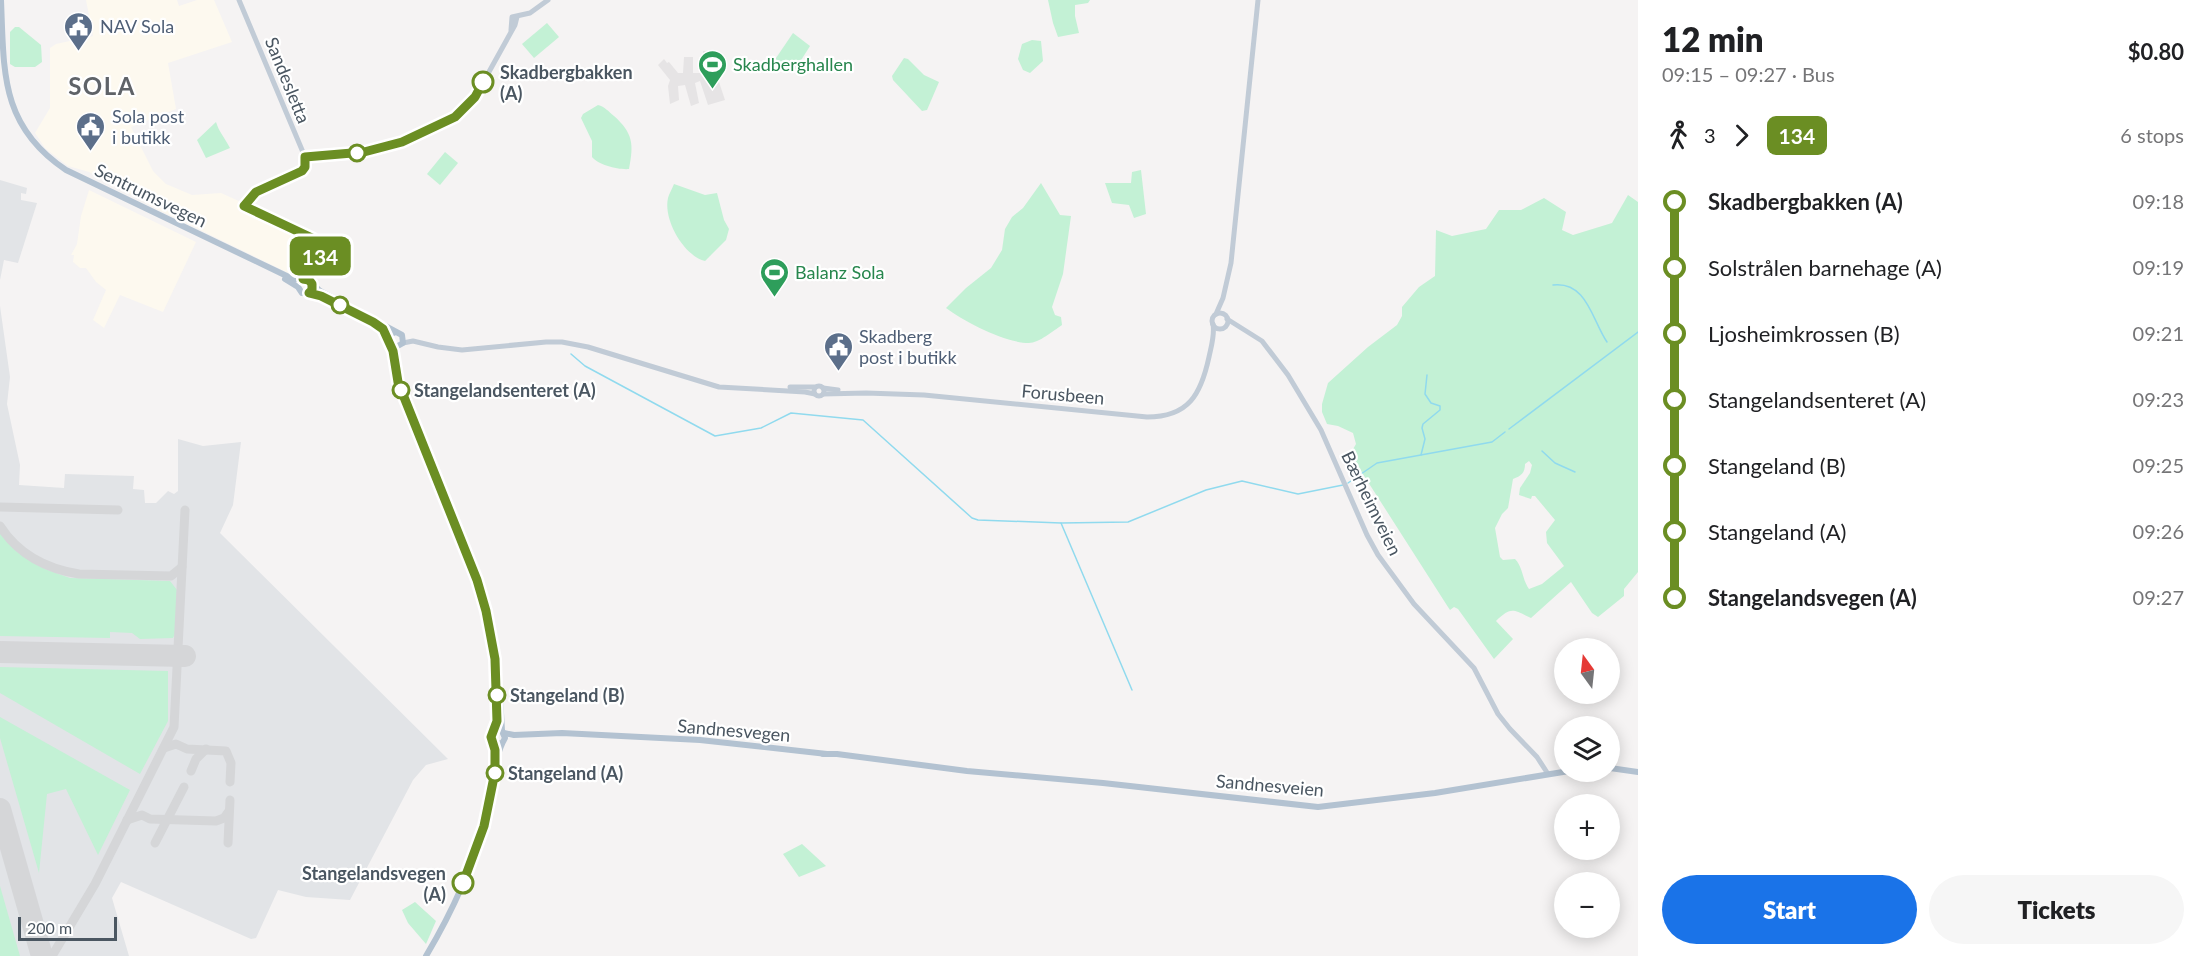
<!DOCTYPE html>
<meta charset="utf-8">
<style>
:root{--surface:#fff;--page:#f6f6f6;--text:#202124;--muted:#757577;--accent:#1a73e8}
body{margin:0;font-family:Lato,sans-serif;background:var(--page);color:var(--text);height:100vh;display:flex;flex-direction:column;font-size:22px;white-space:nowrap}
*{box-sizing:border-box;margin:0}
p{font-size:20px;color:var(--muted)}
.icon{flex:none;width:33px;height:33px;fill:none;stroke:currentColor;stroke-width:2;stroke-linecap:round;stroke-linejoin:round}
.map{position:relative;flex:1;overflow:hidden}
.panel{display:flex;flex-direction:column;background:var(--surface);width:570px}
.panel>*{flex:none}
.badge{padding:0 12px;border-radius:9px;font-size:21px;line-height:39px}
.needle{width:39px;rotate:345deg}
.buttons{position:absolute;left:1554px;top:638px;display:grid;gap:12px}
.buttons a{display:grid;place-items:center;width:66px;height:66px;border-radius:50%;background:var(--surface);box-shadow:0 3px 15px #0003;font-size:30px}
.scale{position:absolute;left:18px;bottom:15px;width:99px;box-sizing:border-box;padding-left:6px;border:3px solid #4a5661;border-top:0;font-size:16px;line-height:21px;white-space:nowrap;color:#4a5661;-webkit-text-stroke:4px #fff;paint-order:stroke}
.map>.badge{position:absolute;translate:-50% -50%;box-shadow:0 0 0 3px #fff}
.legs{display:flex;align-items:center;gap:9px;height:66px;padding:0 24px;font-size:20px}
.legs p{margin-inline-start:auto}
.overview{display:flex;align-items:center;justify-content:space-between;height:102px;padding:0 24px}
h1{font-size:33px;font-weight:800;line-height:45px}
.button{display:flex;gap:12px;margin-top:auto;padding:12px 24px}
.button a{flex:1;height:69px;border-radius:36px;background:var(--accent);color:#fff;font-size:24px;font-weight:800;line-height:69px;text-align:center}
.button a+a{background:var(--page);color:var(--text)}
ul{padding:0 24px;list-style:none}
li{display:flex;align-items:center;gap:21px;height:66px;font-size:22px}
li i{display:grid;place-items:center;width:9px;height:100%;margin:0 8px;background:currentColor}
li i::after{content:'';width:15px;height:15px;margin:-8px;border:4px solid;border-radius:50%;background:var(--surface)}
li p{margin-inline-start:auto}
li:first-child i{background:linear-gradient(#0000 50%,currentColor 0)}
li:last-child i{background:linear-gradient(currentColor 50%,#0000 0)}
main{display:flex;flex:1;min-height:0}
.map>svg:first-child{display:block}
</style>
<main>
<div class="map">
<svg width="1638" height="956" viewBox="0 0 1638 956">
<rect width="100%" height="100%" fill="#f5f3f3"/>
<g fill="#fdf9ef">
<path d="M86 0H177L179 6 197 0H214L232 42 168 63 176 109 131 127 153 171 166 184 192 195 221 193 317 236 318 250 309 268 299 278 159 210 89 172 68 166 45 148 35 133 50 108V48L56 44 93 36Z"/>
<path d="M89 190 196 242 163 312 120 295 104 328 93 320 106 290 96 282 86 268H80L73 262 74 255H71L77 244 81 216Z"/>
</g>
<path fill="#e6e4e5" d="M703 51H713L712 73H716L725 100 708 105 700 81 695 83 699 103 691 106 685 85 678 86 679 100 670 104 668 86 670 80 658 65 664 59 667 63 669 62 678 73H683L684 57H693V73H703Z"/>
<g fill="#e2e4e7">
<path d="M0 180 27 188 26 194 21 193V200L37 203 18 263 4 260 0 280Z"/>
<path d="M0 306 10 377 7 404 20 465 19 485 64 488 65 474 134 476 133 489 144 490 145 503H156L168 491 174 494 178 491V439L203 446 241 442 233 505 220 533 448 759 426 765 413 780 350 900 306 897 278 890 256 938 251 939 121 882 112 898 129 956H0Z"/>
</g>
<g fill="#c3f1d5" fill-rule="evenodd">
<path d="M1048 0H1090L1088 3 1075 5V16L1079 33 1058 37 1053 23Z"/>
<path d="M547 23 559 37 534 58 522 44Z"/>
<path d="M15 27H19L41 45 42 62 35 67H15L10 64V32Z"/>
<path d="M793 33 810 46 793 73 774 61Z"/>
<path d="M1032 40 1041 41 1043 61 1030 73 1023 70 1018 59 1022 44Z"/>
<path d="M904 58 908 59 924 75 939 82 927 110 922 111 893 80 892 76Z"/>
<path d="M598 105C605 107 608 111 614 116 633 133 634 144 629 169 619 170 598 165 592 157V141L581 118 583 114Z"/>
<path d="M216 122C219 132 225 138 230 148L206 158 197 140Z"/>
<path d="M445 152 458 163 440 185 427 174Z"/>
<path d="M1141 170 1146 214 1134 218 1129 205 1112 203 1105 183H1131L1132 172Z"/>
<path d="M1041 183 1060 215 1071 216 1063 274 1052 307 1055 315 1061 317 1062 325C1053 331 1039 343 1029 343 1005 343 965 322 946 308L966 288 991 268 1002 250 1005 229 1012 217 1023 208Z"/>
<path d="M674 184 705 195 717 193 724 220 729 229 726 240 705 261C684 256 663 220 668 198 669 194 672 189 674 184Z"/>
<path d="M1628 195 1638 202V572L1624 589V596L1598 617 1592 613 1571 582 1531 618C1513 610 1512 606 1496 621L1513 639 1494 659 1458 609 1454 607 1450 610 1448 607 1361 471 1349 474 1346 461 1356 444 1353 433 1338 426 1327 424 1322 412V404L1328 383 1368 347 1397 325 1402 316V307L1419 287 1435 276 1436 230 1452 236 1486 229 1499 210H1521L1544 198 1566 212 1562 230 1573 235 1612 223ZM1529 461 1532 465 1530 473 1520 488 1519 495 1531 499 1532 496H1535L1555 520 1546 532 1547 543 1564 566 1542 584 1529 589C1522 579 1523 567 1515 559L1503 560 1500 557 1495 528 1502 514 1508 508 1513 479C1521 476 1525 473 1525 464Z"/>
<path d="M0 532 20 553 45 569 70 578 170 581 177 590 175 634 173 638 140 639 132 633 110 632V638L0 636Z"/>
<path d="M0 667 168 671V721L140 774 0 693Z"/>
<path d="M0 717 130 790 98 855 66 789 47 794 39 873 0 738Z"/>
<path d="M802 844 826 866 799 877 783 854Z"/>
<path d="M0 886 20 956H0Z"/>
<path d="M415 902 436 921 426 944 408 923 402 910Z"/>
</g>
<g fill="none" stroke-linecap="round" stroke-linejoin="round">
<g stroke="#90daee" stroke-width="1.5">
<path d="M1553 285C1587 281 1592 320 1607 342"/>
<path d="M571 354 585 366 715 436 761 428 791 413 863 420 972 518 978 520 1061 523 1128 522 1206 490 1242 481 1298 494 1343 485"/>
<path d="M1509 429 1638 332"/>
<path d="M1542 451 1555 463 1575 472"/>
<path d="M1421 455 1425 439 1422 428 1423 424 1440 410V406L1431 403 1425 394 1427 375"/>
<path d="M1348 483 1377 463 1492 442 1505 432"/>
<path d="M1061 523 1132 690"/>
</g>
<g stroke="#d5d6d8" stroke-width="9">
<path d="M0 507 118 510"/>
<path d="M0 526C18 554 47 569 79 574L171 576 182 567"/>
<path d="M168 656 174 658 177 663"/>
<path d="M164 748 176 744 187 749 226 751 231 763 230 782"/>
<path d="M191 771 196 759 206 749"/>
<path d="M127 820 142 815 150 819 216 821 224 818 229 811"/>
<path d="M155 843 184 787"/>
<path d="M228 843 230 800"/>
<path d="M52 956 95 884 174 727 185 510"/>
</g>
<g stroke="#d5d6d8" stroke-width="22">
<path d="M0 652 185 656"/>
<path d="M0 809 42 956"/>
</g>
<g stroke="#c1cbd6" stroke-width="5">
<path d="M239 0 305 157 304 169 300 173 260 189 252 195 245 206 312 238 325 241"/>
<path d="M511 30 512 17 530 13 548 0"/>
<path d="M305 157 377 149 402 142 449 121 460 113 475 97 515 25 517 17"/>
<circle cx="328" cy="246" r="5.5"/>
<path d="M304 279 314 268 323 248"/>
<path d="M312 284 317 267 328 251"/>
<circle cx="1220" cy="321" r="8"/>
<path d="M1216 314 1223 298 1231 263 1258 0"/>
<path d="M1227 319 1262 341 1288 375 1321 430 1367 535 1378 555 1414 604 1474 668 1498 714 1510 729 1537 757 1548 774"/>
<path d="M403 343 413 341 438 347 462 350 546 342H562L588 347 719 387 805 392 815 394"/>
<circle cx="819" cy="391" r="5"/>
<path d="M790 387H815"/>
<path d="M823 388 838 390"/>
<path d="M823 394 866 393 924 395 1147 417C1189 417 1201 394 1209 357 1211 347 1215 335 1213 324"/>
</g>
<g stroke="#b3c2d1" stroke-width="6">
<path d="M1 0C4 72 0 126 66 170L293 279H308L320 291 402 335 403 343 396 347 391 345 388 340 391 334 396 332"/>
<path d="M285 279 298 287 302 293 315 294 341 306"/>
<path d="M391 346 395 358 398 382C425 453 461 522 482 595 495 640 500 685 502 731"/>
<path d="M504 733 514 735 562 733 700 740 827 754"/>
<path d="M823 754H837L967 771 1103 783 1318 807 1435 793 1569 771"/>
<path d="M1610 768 1638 772"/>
<path d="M426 956C451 914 473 866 486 819 493 794 492 760 505 738L502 731 496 730 491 734V740L496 744 502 743"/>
</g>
</g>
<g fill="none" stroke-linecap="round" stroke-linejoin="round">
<defs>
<path id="line-1" d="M463 883 484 826 495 772V750L491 737 497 721 495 659 486 611 477 580 398 382 393 351 383 329 373 322 321 296 309 293 312 290V284L309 280 303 279 314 268 323 248 312 238 244 206 256 192 302 171 305 167V157L364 152 402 142 455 117 475 97 483 82"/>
</defs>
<use href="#line-1" stroke="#fff" stroke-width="14"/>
<use href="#line-1" stroke="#6b8e23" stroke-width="9"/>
</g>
<defs>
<symbol id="civic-pin" viewBox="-11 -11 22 30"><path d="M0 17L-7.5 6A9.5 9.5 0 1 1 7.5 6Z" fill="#5c6f8a" stroke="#fff"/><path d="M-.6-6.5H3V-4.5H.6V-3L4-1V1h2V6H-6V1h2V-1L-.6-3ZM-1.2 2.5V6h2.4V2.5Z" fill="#fff"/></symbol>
<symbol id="stadium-pin" viewBox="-11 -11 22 30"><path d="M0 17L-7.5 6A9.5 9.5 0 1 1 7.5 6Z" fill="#2e9e5b" stroke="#fff"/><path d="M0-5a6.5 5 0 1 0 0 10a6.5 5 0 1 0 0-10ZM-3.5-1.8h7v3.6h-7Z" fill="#fff"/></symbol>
</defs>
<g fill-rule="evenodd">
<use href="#civic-pin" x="62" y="10" width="33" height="45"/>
<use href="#stadium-pin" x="696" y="48" width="33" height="45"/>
<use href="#civic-pin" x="74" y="110" width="33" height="45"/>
<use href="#stadium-pin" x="758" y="256" width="33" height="45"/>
<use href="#civic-pin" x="822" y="330" width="33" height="45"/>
</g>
<g fill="#fff" stroke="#6b8e23" stroke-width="3">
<circle cx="483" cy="82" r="10"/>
<circle cx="357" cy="153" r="8"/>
<circle cx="340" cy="305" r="8"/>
<circle cx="401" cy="390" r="8"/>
<circle cx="497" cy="695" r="8"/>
<circle cx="495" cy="773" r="8"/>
<circle cx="463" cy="883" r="10"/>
</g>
<g text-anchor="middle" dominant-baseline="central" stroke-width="4.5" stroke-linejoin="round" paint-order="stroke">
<g font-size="18" fill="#4e5e75" stroke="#fff" text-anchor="start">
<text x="100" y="26">NAV Sola</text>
<text x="112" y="116">Sola post<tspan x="112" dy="21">i butikk</tspan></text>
<text x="859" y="336">Skadberg<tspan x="859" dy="21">post i butikk</tspan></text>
</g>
<g font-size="18" fill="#27864d" stroke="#fff" text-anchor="start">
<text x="733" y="64">Skadberghallen</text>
<text x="795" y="272">Balanz Sola</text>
</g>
<g font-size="18" font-weight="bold" fill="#4a5661" stroke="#fff" text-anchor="start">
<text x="500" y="72">Skadbergbakken<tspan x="500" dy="21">(A)</tspan></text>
<text x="414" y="390">Stangelandsenteret (A)</text>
<text x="510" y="695">Stangeland (B)</text>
<text x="508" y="773">Stangeland (A)</text>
<text x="446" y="873" text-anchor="end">Stangelandsvegen<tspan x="446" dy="21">(A)</tspan></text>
</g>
<g font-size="18" fill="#4a5661" stroke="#fff">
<text transform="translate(288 80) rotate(68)">Sandesletta</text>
<text transform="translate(151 195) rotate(26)">Sentrumsvegen</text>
<text transform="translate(1063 394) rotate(5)">Forusbeen</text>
<text transform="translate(1372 503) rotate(64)">Bærheimveien</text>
<text transform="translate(734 730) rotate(5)">Sandnesvegen</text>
<text transform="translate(1270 785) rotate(5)">Sandnesveien</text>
</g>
<g font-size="24" font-weight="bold" letter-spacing="1.5" fill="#5f6368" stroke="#fff">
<text x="102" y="85">SOLA</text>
</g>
</g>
</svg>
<div class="buttons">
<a><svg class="needle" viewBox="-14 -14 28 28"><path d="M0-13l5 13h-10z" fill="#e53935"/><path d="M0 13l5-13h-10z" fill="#757577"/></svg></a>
<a><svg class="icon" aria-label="layers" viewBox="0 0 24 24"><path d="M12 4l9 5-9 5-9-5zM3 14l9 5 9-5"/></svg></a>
<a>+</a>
<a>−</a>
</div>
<div class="scale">200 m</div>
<b class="badge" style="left:320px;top:256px;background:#6b8e23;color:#fff">134</b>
</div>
<section class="panel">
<div class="overview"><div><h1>12 min</h1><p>09:15 – 09:27 · Bus</p></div><b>$0.80</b></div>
<div class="legs"><svg class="icon" aria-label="walk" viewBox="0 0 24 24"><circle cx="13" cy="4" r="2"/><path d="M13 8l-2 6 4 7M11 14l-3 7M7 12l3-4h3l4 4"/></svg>3<svg class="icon" aria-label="forward" viewBox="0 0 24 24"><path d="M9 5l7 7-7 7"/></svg><b class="badge" style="background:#6b8e23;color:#fff">134</b><p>6 stops</p></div>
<ul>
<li><i style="color:#6b8e23"></i><b>Skadbergbakken (A)</b><p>09:18</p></li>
<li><i style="color:#6b8e23"></i><span>Solstrålen barnehage (A)</span><p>09:19</p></li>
<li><i style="color:#6b8e23"></i><span>Ljosheimkrossen (B)</span><p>09:21</p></li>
<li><i style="color:#6b8e23"></i><span>Stangelandsenteret (A)</span><p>09:23</p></li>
<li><i style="color:#6b8e23"></i><span>Stangeland (B)</span><p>09:25</p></li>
<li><i style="color:#6b8e23"></i><span>Stangeland (A)</span><p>09:26</p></li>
<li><i style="color:#6b8e23"></i><b>Stangelandsvegen (A)</b><p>09:27</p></li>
</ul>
<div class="button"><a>Start</a><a>Tickets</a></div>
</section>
</main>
